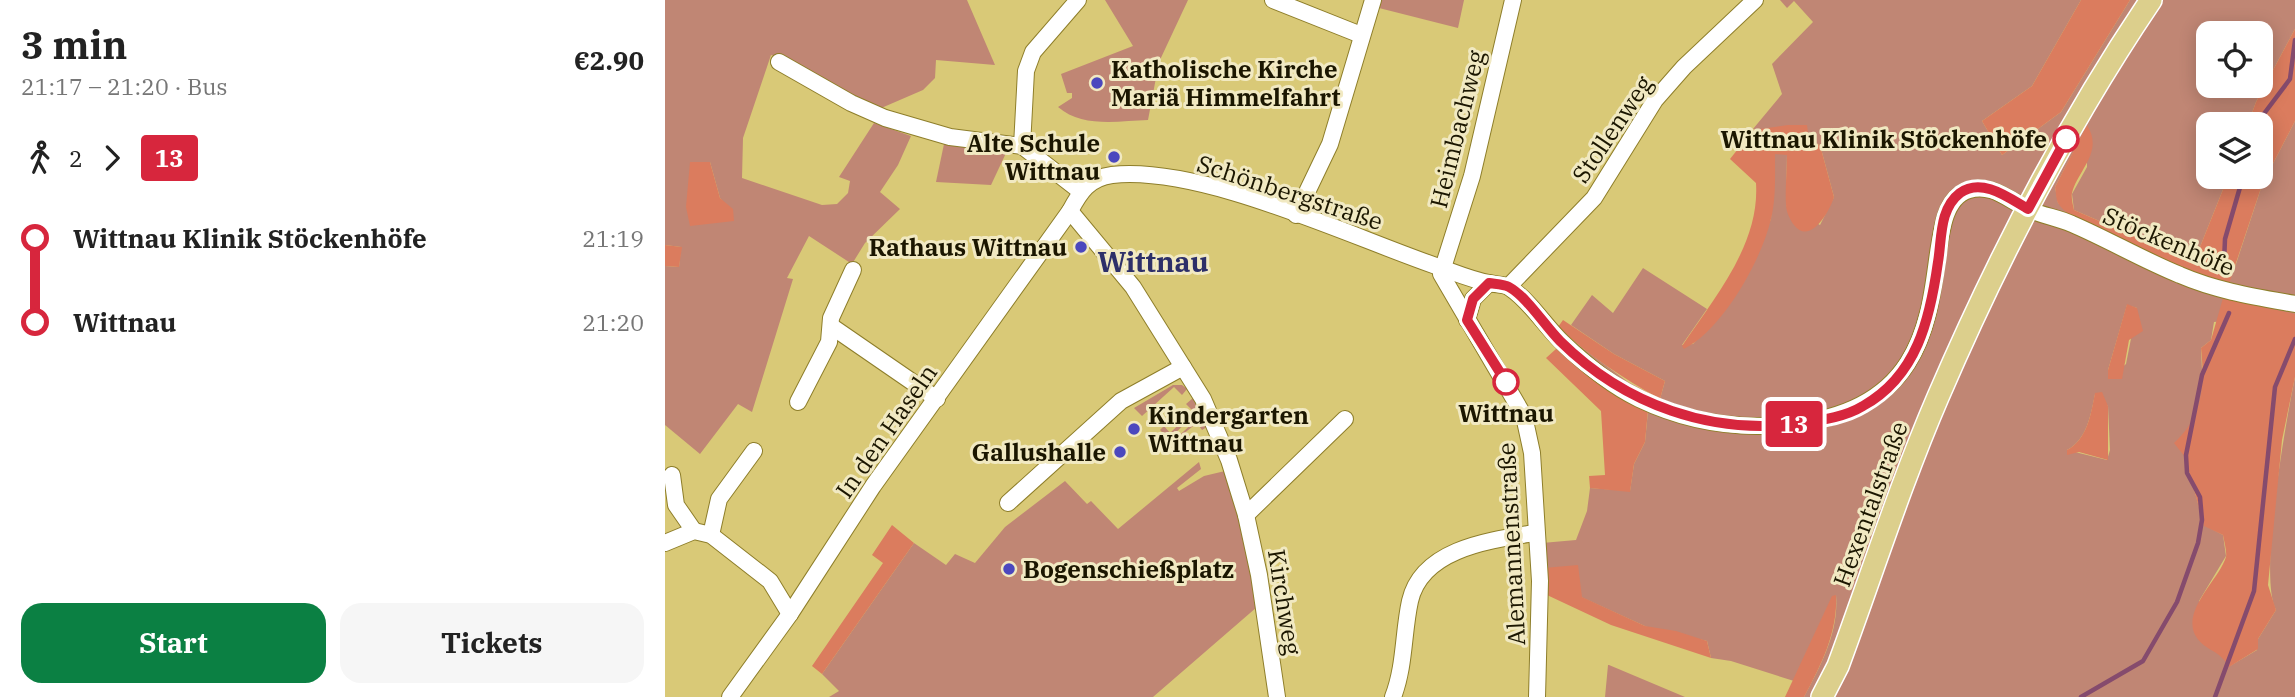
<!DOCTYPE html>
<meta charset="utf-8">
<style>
:root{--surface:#fff;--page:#f6f6f6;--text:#222;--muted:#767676;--accent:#0b8043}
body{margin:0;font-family:"IBM Plex Serif",serif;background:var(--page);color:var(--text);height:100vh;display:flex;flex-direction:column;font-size:26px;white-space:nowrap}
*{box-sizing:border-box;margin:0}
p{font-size:23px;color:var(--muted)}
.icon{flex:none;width:38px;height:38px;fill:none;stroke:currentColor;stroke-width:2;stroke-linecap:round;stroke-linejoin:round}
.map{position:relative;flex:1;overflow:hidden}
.details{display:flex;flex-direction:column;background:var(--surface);width:665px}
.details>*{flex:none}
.badge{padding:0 14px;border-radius:5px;font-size:24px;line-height:46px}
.controls{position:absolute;left:1531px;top:21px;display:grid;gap:14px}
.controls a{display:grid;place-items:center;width:77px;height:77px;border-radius:14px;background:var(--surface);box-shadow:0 4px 18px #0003;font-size:35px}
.map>.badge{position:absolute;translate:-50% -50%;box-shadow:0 0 0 4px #fff}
.legs{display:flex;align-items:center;gap:10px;height:77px;padding:0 21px;font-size:23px}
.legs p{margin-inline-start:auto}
.headline{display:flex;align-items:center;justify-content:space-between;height:119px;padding:0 21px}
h1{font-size:38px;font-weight:800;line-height:52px}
.action{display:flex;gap:14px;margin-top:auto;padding:14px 21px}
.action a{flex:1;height:80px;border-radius:21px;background:var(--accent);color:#fff;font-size:28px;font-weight:800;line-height:80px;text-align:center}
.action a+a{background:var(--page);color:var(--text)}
ul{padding:0 21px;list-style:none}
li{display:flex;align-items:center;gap:24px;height:84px;font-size:26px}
li i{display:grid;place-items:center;width:10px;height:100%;margin:0 9px;background:currentColor}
li i::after{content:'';width:18px;height:18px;margin:-9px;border:5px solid;border-radius:50%;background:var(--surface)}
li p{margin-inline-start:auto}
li:first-child i{background:linear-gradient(#0000 50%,currentColor 0)}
li:last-child i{background:linear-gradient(currentColor 50%,#0000 0)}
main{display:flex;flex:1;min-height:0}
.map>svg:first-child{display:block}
</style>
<main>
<section class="details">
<div class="headline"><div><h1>3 min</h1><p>21:17 – 21:20 · Bus</p></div><b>€2.90</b></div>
<div class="legs"><svg class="icon" aria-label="walk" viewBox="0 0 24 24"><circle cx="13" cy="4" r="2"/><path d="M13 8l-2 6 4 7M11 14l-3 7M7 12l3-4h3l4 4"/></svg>2<svg class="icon" aria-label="forward" viewBox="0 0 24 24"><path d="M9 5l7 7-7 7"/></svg><b class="badge" style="background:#d7263d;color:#fff">13</b></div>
<ul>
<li><i style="color:#d7263d"></i><b>Wittnau Klinik Stöckenhöfe</b><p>21:19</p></li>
<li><i style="color:#d7263d"></i><b>Wittnau</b><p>21:20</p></li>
</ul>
<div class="action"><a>Start</a><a>Tickets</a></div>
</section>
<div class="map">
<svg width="1630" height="697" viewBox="0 0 1630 697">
<rect width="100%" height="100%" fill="#d9c977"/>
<g fill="#c08674" fill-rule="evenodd">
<path d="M0 0H302L330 65 271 60 270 78 258 90 214 109 144 70 106 55 78 138 77 178 157 205 172 204 183 193 185 181 174 177 209 123 246 136 233 165 215 192 235 209 200 243 187 264 144 236 122 278 128 279 87 412 73 404 35 454 0 425V266L14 267 16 247 0 245ZM45 162 55 198 60 204 21 207Z"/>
<path d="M440 0H523L494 62 483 120C453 121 417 128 393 107L407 98V93H402L396 74 468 46Z"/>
<path d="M716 0H799L793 28 714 8Z"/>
<path d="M1115 0H1416L1367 86 1317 121 1337 155 1396 112 1465 0H1630V29L1591 102 1583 124H1544V177H1563L1529 262 1409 210 1407 194 1422 167V126L1390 187 1393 203 1522 272 1569 270 1597 185 1630 121V314L1549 322 1546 340 1536 348 1538 392 1534 410 1524 430 1520 457 1539 525 1558 535 1561 556 1534 601 1540 645 1557 654 1565 666 1592 650 1593 639 1611 610C1593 576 1621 421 1630 377V697H1139C1156 665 1174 632 1171 595L1129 681 1066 661 1046 658 1042 641 982 627 916 597 879 568 877 543 911 540 922 511 925 488 965 491 969 464 980 442 983 411 947 392 891 349 903 337 963 382 995 399 1000 381 949 354 906 325 927 295 948 313 978 268 1042 309 1017 345 1028 344 1065 303 1106 219 1110 153 1122 154 1121 206 1155 225 1169 197 1155 145 1144 141 1141 133 1088 129 1117 94 1107 64 1148 22 1129 1 1122 8ZM1544 33H1596V86H1544ZM1462 305 1472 308 1461 364 1443 379V370ZM1430 394 1443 406 1445 450 1442 460 1402 450C1422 440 1426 414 1430 394Z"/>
<path d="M279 144 341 153 326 185 271 182Z"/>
<path d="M508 385H517L522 389 517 395 509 387 477 416 469 408Z"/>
<path d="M528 398 535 413 527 417 504 439 495 430 499 426 505 433 528 411 521 404Z"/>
<path d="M534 417 538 418 542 427 537 430 532 423 503 446Z"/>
<path d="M534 462 536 469 512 488 514 491 539 476 560 471 578 528 592 607 488 697H164L174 691 157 674 249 543 281 565 290 554 310 563 340 527 400 481 422 504 426 501 453 529Z"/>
<path d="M943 665H944L1020 697H940Z"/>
</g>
<g fill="#db7c5e">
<path d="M1416 0H1465L1396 112 1337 155 1317 121 1367 86Z"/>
<path d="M1630 29V121L1597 185 1564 284C1531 274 1409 231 1393 203 1391 199 1391 192 1390 187L1422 125C1439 152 1413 170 1407 193 1406 198 1408 205 1409 210L1529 262 1563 177H1596V124H1583L1591 102Z"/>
<path d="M1123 125H1142L1144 141 1155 145 1169 197C1165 211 1145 246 1129 225 1125 220 1121 211 1121 205 1120 188 1122 171 1122 155L1110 154C1110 175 1111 198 1106 219 1096 261 1058 329 1019 349L1017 346C1050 297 1095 244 1091 183L1065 159 1088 130Z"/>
<path d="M25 162H45L55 198 68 209 69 221 25 226 21 207Z"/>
<path d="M0 245 17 247 14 267 0 266Z"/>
<path d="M1558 298 1630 314V377L1617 440 1603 585 1611 610 1593 639V649L1564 667C1555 650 1541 651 1532 638 1514 612 1554 580 1561 557 1562 551 1559 541 1558 535L1539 526 1520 457 1509 443C1538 416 1540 386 1536 348L1546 340Z"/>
<path d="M1462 304 1472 308 1478 331 1464 340 1457 379H1443V370Z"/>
<path d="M898 320 949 354 1000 381 995 399C959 379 923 355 893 327Z"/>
<path d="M891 349 947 392 983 410 980 442 969 464 965 492 925 488 924 476 940 475 936 411 881 358Z"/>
<path d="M1437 392 1443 406V460L1414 452 1402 455V450C1422 440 1426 414 1430 393Z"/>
<path d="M227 525 249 543 157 674 147 666 218 563 207 555Z"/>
<path d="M913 565 917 597 980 626 1011 631 1042 641 1046 658 946 625 882 595 879 568Z"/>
<path d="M1171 595C1173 632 1156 665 1139 697H1120L1167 596Z"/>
</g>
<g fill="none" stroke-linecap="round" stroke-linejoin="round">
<g stroke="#854b6d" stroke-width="4.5">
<path d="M1596 154 1601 147 1598 115 1625 79 1630 40"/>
<path d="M1559 263 1560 239 1578 177"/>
<path d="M1416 697 1478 661 1512 602 1533 543 1537 520 1535 497 1522 473 1521 455 1537 375 1564 313"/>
<path d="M1550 697 1589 591 1610 387 1630 339"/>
</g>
<defs>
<g id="minor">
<path d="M608 0 696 35"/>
<path d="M848 0 807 176 776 274 859 416 867 453 875 581 872 697"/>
<path d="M114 62 186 103 220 118 285 137 357 146 415 191"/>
<path d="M357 146 361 71 368 52 413 0"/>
<path d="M405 211 468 287 538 399 564 460 581 515 594 575 612 697"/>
<path d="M631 215 665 144 708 0"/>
<path d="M844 286 929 198 990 100 1019 67 1090 0"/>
<path d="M802 320 808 299 824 283"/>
<path d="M166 326 272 399"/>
<path d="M133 402 164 342 166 318 188 270"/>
<path d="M7 475 11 505 29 531"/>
<path d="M343 503 456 401 518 367"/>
<path d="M581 515 680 419"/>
<path d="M46 535 54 499 89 451"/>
<path d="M0 543 29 531 46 535 105 581 125 614"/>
<path d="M65 697 125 614 208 486 405 211C415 192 424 178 447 175 537 165 686 237 774 267 791 273 807 280 824 283 831 285 840 284 845 288 865 301 880 326 897 342 919 363 947 386 974 399 1022 422 1074 430 1126 424 1323 404 1239 209 1304 190 1328 183 1344 201 1365 210 1379 216 1394 218 1407 224 1444 240 1478 260 1515 275 1552 291 1591 297 1630 304"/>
<path d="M728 697C740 666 738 633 745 601 757 548 827 540 870 533"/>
</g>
<path id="major" d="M1157 697 1173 666C1206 577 1235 485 1273 397 1332 260 1402 124 1486 0"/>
</defs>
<use href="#minor" stroke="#8e7e2a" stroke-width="18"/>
<use href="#major" stroke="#fff" stroke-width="24"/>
<use href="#minor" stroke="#fff" stroke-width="16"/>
<use href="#major" stroke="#dccf8c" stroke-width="21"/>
</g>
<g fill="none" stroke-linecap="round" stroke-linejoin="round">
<defs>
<path id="line-1" d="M841 382 802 320 808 299 824 283C830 284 839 284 844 287 862 297 880 326 895 341 960 405 1047 436 1137 423 1157 420 1180 417 1198 406 1252 376 1265 319 1273 262 1277 239 1274 209 1295 193 1317 177 1344 198 1363 209L1401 139"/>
</defs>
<use href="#line-1" stroke="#fff" stroke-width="16"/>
<use href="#line-1" stroke="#d7263d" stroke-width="10"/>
</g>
<g fill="#4b48be" stroke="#f1e9c2" stroke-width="2.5">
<circle cx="432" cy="83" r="7"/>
<circle cx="449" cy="157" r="7"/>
<circle cx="416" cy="247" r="7"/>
<circle cx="469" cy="429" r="7"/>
<circle cx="455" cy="452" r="7"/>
<circle cx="344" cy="569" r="7"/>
</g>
<g fill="#fff" stroke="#d7263d" stroke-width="3.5">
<circle cx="1401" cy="139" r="12"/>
<circle cx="841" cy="382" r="12"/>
</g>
<g text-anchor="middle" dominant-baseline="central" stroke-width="6" stroke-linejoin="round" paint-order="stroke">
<g font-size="24" font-weight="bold" fill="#1b1600" stroke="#f1e9c2" text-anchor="start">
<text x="446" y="69">Katholische Kirche<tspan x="446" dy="28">Mariä Himmelfahrt</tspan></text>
<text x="435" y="143" text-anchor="end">Alte Schule<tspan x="435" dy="28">Wittnau</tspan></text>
<text x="402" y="247" text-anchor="end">Rathaus Wittnau</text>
<text x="483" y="415">Kindergarten<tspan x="483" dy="28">Wittnau</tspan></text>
<text x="441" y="452" text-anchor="end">Gallushalle</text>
<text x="358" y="569">Bogenschießplatz</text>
</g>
<g font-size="24" fill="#1b1600" stroke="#f1e9c2">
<text transform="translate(792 129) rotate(-76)">Heimbachweg</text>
<text transform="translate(947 129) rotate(-56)">Stollenweg</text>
<text transform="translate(625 192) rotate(18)">Schönbergstraße</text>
<text transform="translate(1504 241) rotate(23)">Stöckenhöfe</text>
<text transform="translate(221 431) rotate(-55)">In den Haseln</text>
<text transform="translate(1205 504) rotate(-70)">Hexentalstraße</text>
<text transform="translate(846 544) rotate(-93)">Alemannenstraße</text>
<text transform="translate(620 602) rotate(81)">Kirchweg</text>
</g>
<g font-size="24" font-weight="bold" fill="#1b1600" stroke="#f1e9c2" text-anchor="end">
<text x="1382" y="139">Wittnau Klinik Stöckenhöfe</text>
<text x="841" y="413" text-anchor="middle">Wittnau</text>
</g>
<g font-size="28" font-weight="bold" fill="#2d2f69" stroke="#f1e9c2">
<text x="488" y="261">Wittnau</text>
</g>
</g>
</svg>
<div class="controls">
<a><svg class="icon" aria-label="locate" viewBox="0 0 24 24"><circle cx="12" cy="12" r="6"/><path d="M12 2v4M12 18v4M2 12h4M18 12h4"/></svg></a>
<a><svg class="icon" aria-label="layers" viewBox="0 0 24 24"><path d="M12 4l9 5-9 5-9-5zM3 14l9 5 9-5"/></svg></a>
</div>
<b class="badge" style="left:1129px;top:424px;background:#d7263d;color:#fff">13</b>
</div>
</main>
